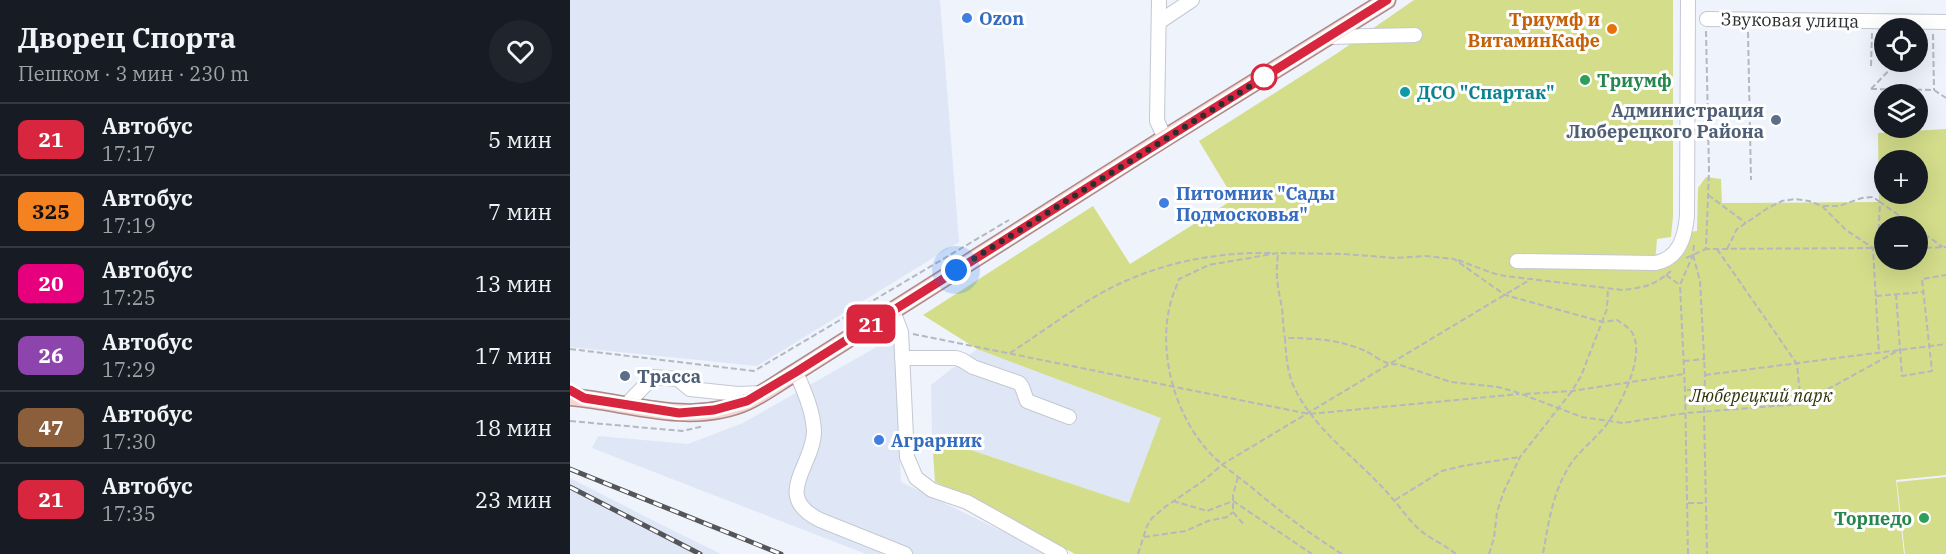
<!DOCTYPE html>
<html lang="ru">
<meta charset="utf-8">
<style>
:root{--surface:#171b24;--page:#20242c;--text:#f1f3f6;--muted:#9ea1a6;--line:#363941}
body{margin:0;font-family:"IBM Plex Serif",serif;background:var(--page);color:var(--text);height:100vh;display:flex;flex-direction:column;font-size:22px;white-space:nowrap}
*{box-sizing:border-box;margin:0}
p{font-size:20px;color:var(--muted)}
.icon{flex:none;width:33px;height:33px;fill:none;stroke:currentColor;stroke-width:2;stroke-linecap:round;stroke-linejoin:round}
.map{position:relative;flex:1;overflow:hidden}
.sheet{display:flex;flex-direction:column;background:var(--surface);width:570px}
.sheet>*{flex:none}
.badge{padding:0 12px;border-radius:9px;font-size:21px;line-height:39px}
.tools{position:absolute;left:1304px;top:18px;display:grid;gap:12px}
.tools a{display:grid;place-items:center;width:54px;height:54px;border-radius:50%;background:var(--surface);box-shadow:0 6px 24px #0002;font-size:30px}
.you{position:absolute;width:30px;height:30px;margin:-15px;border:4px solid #fff;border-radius:50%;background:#1a73e8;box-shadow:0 0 0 9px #1a73e833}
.map>.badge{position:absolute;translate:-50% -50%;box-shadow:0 0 0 3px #fff}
.round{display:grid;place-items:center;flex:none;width:63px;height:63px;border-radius:32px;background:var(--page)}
.summary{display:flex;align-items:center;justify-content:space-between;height:102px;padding:0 18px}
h1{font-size:28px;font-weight:800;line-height:45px}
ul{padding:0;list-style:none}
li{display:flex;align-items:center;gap:18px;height:72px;padding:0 18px;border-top:2px solid var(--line)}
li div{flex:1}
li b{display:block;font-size:22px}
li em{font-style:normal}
li .badge{min-width:66px;font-weight:700;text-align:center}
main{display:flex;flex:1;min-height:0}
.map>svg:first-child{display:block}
</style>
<main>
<section class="sheet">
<div class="summary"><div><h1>Дворец Спорта</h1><p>Пешком · 3 мин · 230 m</p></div><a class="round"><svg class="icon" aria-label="heart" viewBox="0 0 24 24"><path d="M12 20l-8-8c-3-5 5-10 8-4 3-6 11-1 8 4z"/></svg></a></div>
<ul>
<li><span class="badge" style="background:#d7263d;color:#fff">21</span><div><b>Автобус</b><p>17:17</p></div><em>5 мин</em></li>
<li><span class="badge" style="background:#f58220;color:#111">325</span><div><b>Автобус</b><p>17:19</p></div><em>7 мин</em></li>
<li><span class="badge" style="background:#e6007e;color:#fff">20</span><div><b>Автобус</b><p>17:25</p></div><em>13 мин</em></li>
<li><span class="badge" style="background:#8e44ad;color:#fff">26</span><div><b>Автобус</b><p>17:29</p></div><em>17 мин</em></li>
<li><span class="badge" style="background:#8b5e3c;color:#fff">47</span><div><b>Автобус</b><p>17:30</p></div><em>18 мин</em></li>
<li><span class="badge" style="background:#d7263d;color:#fff">21</span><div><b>Автобус</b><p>17:35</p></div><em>23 мин</em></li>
</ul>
</section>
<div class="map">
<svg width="1376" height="554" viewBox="0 0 1376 554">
<rect width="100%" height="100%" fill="#eff3fc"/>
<g fill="#dfe6f6">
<path d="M0 0H370L389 242 187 366 0 347Z"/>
<path d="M324 337 331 482 479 554H296L22 448 28 436 118 444 173 423Z"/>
<path d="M407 349 592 418 559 503 362 437 361 385Z"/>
<path d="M0 478 86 522 151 554H0Z"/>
</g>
<g fill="#d3dd8a" fill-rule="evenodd">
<path d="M844 0H1103V216L1101 237 1087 239 1085 263 1120 232 1127 231 1128 188 1136 177 1151 179 1152 203 1309 202 1308 133 1376 129V475L1326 480 1334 554H505L408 501 365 482 362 437 559 503 591 418 407 349 353 315 523 206 560 264 664 199 629 141 766 54ZM1314 160H1347V194H1314ZM1314 226H1347V260H1314Z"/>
<path d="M1376 477V554H1335L1327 482Z"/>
</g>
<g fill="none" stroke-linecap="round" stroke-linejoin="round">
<defs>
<g id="minor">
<path d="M589 0 587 121 595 138"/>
<path d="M1137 19 1376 22"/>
<path d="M589 22 622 0"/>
<path d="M758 37 845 35"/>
<path d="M947 261 1085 263C1109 259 1115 237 1117 216L1118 0"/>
<path d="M323 311 331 332 337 457 346 478 362 490 397 502 490 554"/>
<path d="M332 358H386L392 360 403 367 449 383 452 387 457 401 499 417"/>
<path d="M226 372C234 391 243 410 244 431 244 466 201 496 250 520L335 554"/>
<path d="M56 405 83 377 108 379 120 389 168 394 192 393"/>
</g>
<path id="major" d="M0 397C59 402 121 427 178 401 195 393 211 381 226 372L595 138 817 0"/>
</defs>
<use href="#minor" stroke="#c4c8d1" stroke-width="16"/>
<use href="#major" stroke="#ac8987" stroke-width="19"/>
<g stroke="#b5b8bf" stroke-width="2" stroke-dasharray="6 3" stroke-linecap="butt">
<path d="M1136 31 1139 170 1136 249 1314 248"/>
<path d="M1178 32 1181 180"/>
<path d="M1363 34 1364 90"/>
<path d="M1347 39 1353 33"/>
<path d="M1301 66 1302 33"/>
<path d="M1301 89 1364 90 1376 98"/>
<path d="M1301 89 1327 62"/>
<path d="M1138 195 1176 223"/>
<path d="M1253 206H1269L1292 198 1303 197 1310 202"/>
<path d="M1347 229 1373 247"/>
<path d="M1308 248 1310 202 1344 226"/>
<path d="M1308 248 1314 245"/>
<path d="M1347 248 1376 247"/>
<path d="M1147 249 1227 364 1231 404"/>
<path d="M1157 249 1167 229 1198 208 1212 201 1225 199 1239 201 1252 206 1276 230 1303 248 1309 353"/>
<path d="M708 255C705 276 708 288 712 308 713 318 713 328 715 338"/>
<path d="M1123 255 1130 281 1135 375 1134 412 1137 554"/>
<path d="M1116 258 1136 249"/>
<path d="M888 260 922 273 935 276 1053 290C1076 287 1083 286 1101 271"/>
<path d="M1096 275 1110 285"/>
<path d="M1326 294 1332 376 1362 371 1352 279 1376 275"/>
<path d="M1306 296 1353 292"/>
<path d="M343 334 739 414 949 394"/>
<path d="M0 349 184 371 439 220"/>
<path d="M440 353C471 333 501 310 533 292 585 264 641 252 701 253"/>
<path d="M1114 361 1135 359"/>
<path d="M1135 375 1376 344"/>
<path d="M1117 390 1135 389"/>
<path d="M955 394 1002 391 1114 374"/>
<path d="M0 421 112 431 134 426"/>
<path d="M668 477 663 495V512L675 526"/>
<path d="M825 500 872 471 892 466 950 457"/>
<path d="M603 501 637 511 663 501 742 554"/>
<path d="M1118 503H1136"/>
<path d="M574 537 616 531 638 521 657 517 663 512"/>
<path d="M568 554 577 526 582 518 595 507 633 481 653 464 961 279"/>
<path d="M772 554C740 534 709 511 680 486 666 475 650 464 638 451 605 414 588 354 600 305 602 296 606 288 609 279L639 265 708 253 774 254 825 258 856 256 884 259 935 295 1033 322 1047 320C1051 323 1058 327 1061 331 1077 352 1052 402 1039 421 1027 439 1007 451 997 470 982 496 978 525 973 554"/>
<path d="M886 554C876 546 865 541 855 534 841 524 832 509 821 497 790 460 745 432 724 387 717 372 716 354 715 338 742 338 767 339 793 350 803 354 815 366 827 364L881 382 928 387 946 392 1012 417 1053 423 1116 413 1231 404 1329 350"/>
<path d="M919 554 924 538 927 512 934 491 950 457 1002 391 1011 376 1037 309 1038 288"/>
<path d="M1118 554 1115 390 1110 285 1123 255 1124 244"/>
</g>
<use href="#minor" stroke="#fff" stroke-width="14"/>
<use href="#major" stroke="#f6d6d3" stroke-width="16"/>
<defs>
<g id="rail">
<path d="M0 469 211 554"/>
<path d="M0 487 130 554"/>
</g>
</defs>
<use href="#rail" stroke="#535559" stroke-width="5"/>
<use href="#rail" stroke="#fff" stroke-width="3" stroke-dasharray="9" stroke-linecap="butt"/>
</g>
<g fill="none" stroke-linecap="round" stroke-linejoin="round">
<defs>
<path id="line" d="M0 390 14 398 109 413 144 410 177 401 226 372 555 164 817 0"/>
</defs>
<use href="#line" stroke="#fff" stroke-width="14"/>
<use href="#line" stroke="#d7263d" stroke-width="9"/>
<path stroke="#2d2e31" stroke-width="6" stroke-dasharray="0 10.8" d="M386 270 701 73 694 77"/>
</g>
<g fill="#3f7fe0" stroke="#fff" stroke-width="2">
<circle cx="397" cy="18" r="6"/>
<circle cx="594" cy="203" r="6"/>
<circle cx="309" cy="440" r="6"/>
</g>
<circle fill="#e8710a" stroke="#fff" stroke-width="2" cx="1042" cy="29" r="6"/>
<circle fill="#fff" stroke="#d7263d" stroke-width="3" cx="694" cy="77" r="12"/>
<g fill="#2e9e5b" stroke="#fff" stroke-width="2">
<circle cx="1015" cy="80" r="6"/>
<circle cx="1354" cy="518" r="6"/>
</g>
<circle fill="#0f9aa8" stroke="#fff" stroke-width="2" cx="835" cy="92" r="6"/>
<g fill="#5c6f8a" stroke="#fff" stroke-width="2">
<circle cx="1206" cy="120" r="6"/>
<circle cx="55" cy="376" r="6"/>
</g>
<g text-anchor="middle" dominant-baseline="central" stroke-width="6" stroke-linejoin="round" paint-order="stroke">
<g font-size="18" font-weight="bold" fill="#366cbe" stroke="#fff" text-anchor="start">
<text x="409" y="18">Ozon</text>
<text x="606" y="193">Питомник "Сады<tspan x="606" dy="21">Подмосковья"</tspan></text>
<text x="321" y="440">Аграрник</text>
</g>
<g font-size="18" font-weight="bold" fill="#c56008" stroke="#fff" text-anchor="end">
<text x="1030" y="19">Триумф и<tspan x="1030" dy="21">ВитаминКафе</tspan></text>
</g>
<g font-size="18" fill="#2d2e31" stroke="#fff">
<text transform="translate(1220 20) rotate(1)">Звуковая улица</text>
</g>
<g font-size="18" font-weight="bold" fill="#27864d" stroke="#fff" text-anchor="start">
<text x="1027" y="80">Триумф</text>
<text x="1342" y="518" text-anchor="end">Торпедо</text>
</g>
<g font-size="18" font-weight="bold" fill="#0d838f" stroke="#fff" text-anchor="start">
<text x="847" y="92">ДСО "Спартак"</text>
</g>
<g font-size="18" font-weight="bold" fill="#4e5e75" stroke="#fff" text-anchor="end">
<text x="1194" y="110">Администрация<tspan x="1194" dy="21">Люберецкого Района</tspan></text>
<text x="67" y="376" text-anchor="start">Трасса</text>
</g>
<g font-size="18" font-style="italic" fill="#32350a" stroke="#fff">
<text x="1191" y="395">Люберецкий парк</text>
</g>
</g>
</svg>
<div class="tools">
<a><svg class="icon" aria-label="locate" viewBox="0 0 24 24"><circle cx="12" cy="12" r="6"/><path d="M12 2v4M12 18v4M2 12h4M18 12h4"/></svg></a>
<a><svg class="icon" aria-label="layers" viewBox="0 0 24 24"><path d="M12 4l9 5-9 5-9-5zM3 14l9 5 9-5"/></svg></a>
<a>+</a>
<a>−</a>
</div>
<div class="you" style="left:386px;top:270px"></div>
<b class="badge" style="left:301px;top:324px;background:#d7263d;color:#fff">21</b>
</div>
</main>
